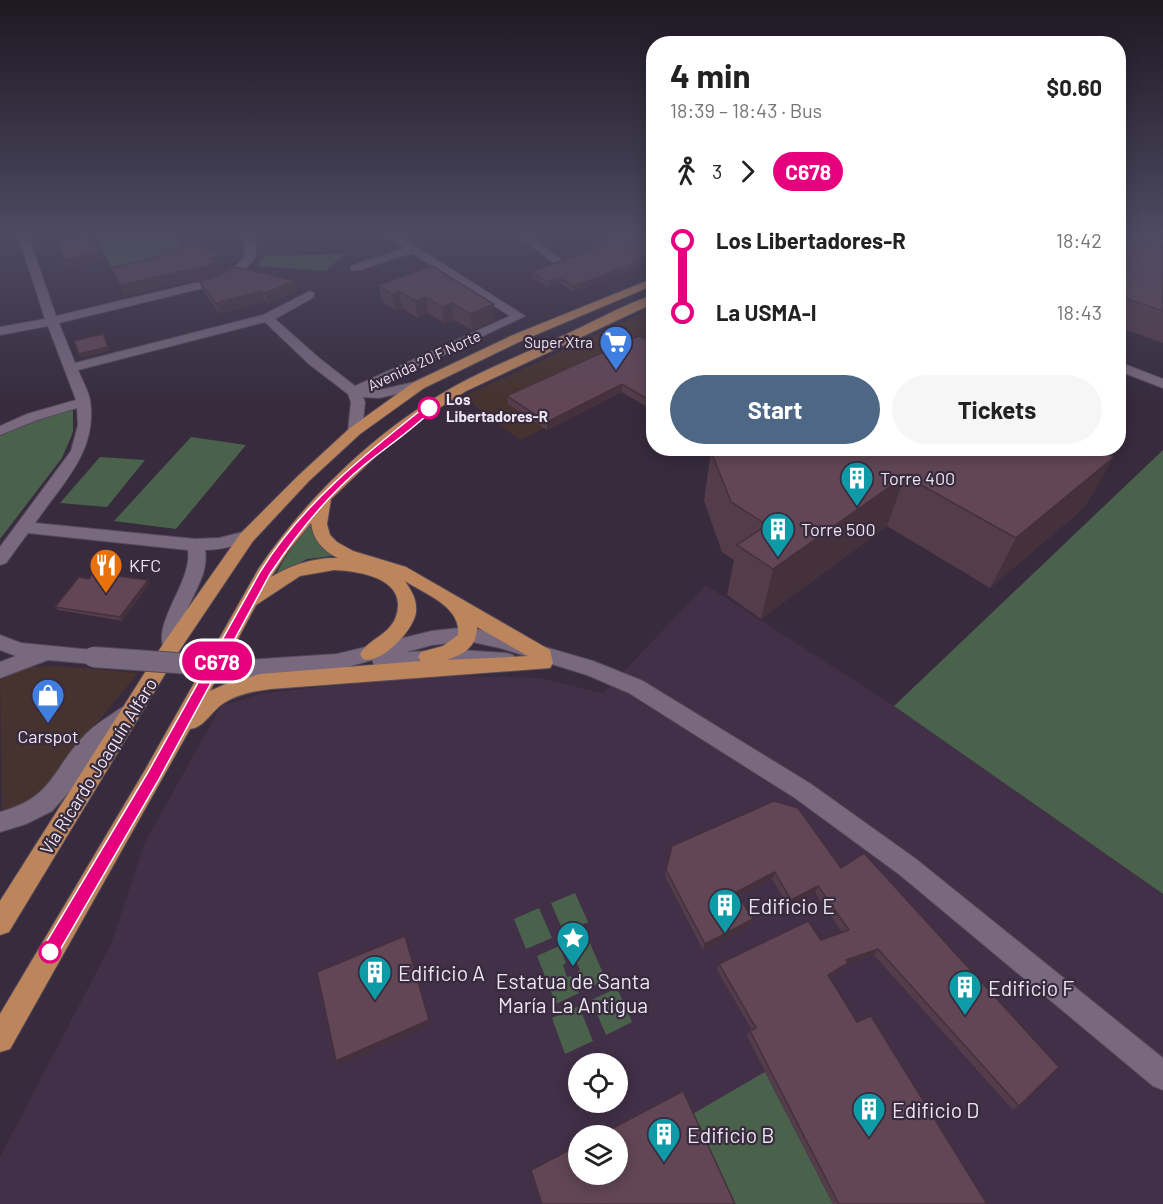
<!DOCTYPE html>
<meta charset="utf-8">
<style>
:root{--surface:#fff;--page:#f6f6f6;--text:#222;--muted:#767676;--accent:#4e6784}
body{margin:0;font-family:Barlow,sans-serif;background:var(--page);color:var(--text);height:100vh;display:flex;flex-direction:column;font-size:22px;white-space:nowrap}
*{box-sizing:border-box;margin:0}
p{font-size:20px;color:var(--muted)}
.icon{flex:none;width:33px;height:33px;fill:none;stroke:currentColor;stroke-width:2;stroke-linecap:round;stroke-linejoin:round}
.map{position:relative;flex:1;overflow:hidden}
.drawer{position:absolute;left:646px;top:36px;width:480px;height:420px;display:flex;flex-direction:column;background:var(--surface);border-radius:24px;box-shadow:0 3px 15px #0003}
.drawer>*{flex:none}
.badge{padding:0 12px;border-radius:20px;font-size:21px;line-height:39px}
.controls{position:absolute;left:568px;top:1053px;display:grid;gap:12px}
.controls a{display:grid;place-items:center;width:60px;height:60px;border-radius:50%;background:var(--surface);box-shadow:0 3px 15px #0003;font-size:30px}
.map>.badge{position:absolute;translate:-50% -50%;box-shadow:0 0 0 3px #fff}
.legs{display:flex;align-items:center;gap:9px;height:66px;padding:0 24px;font-size:20px}
.legs p{margin-inline-start:auto}
.head{display:flex;align-items:center;justify-content:space-between;height:102px;padding:0 24px}
h1{font-size:33px;font-weight:700;line-height:45px}
.button{display:flex;gap:12px;margin-top:auto;padding:12px 24px}
.button a{flex:1;height:69px;border-radius:36px;background:var(--accent);color:#fff;font-size:24px;font-weight:700;line-height:69px;text-align:center}
.button a+a{background:var(--page);color:var(--text)}
ul{padding:0 24px;list-style:none}
li{display:flex;align-items:center;gap:21px;height:72px;font-size:22px}
li i{display:grid;place-items:center;width:9px;height:100%;margin:0 8px;background:currentColor}
li i::after{content:'';width:15px;height:15px;margin:-8px;border:4px solid;border-radius:50%;background:var(--surface)}
li p{margin-inline-start:auto}
li:first-child i{background:linear-gradient(#0000 50%,currentColor 0)}
li:last-child i{background:linear-gradient(currentColor 50%,#0000 0)}
.map>svg:first-child{display:block}
</style>
<div class="map">
<svg width="1163" height="1204" viewBox="0 0 1163 1204">
<rect width="100%" height="100%" fill="#372b3d"/>
<g fill="#46322f">
<path d="M654 308V411L621 392 547 430 545 428 520 440 478 409 467 395Z"/>
<path d="M59 666 138 673 81 742 46 792 15 809H2L0 676 30 667Z"/>
</g>
<path fill="#413048" fill-rule="evenodd" d="M706 585 894 706 1163 894V1204H0V1157L111 944 144 844 221 706 263 693 431 675 539 678 603 693ZM579 1064H618V1102H579ZM579 1136H618V1174H579Z"/>
<g fill="#4a614c">
<path d="M96 235H175L187 256 113 272Z"/>
<path d="M345 254 325 271 257 266 264 256Z"/>
<path d="M73 406V432L62 458 0 539V436L25 422Z"/>
<path d="M191 437 246 445 176 529 114 521Z"/>
<path d="M1163 450V894L894 706Z"/>
<path d="M100 457 145 460 107 507 60 503Z"/>
<path d="M311 521 317 540 341 555 307 559 275 576 286 556Z"/>
<path d="M575 893 588 922 564 933 551 903Z"/>
<path d="M539 908 552 938 526 949 514 919Z"/>
<path d="M586 934 606 980 584 990 577 972 580 970 575 959 572 960 565 943Z"/>
<path d="M559 946 566 963 563 965 567 977 571 976 579 993 556 1004 537 956Z"/>
<path d="M617 988 632 1022 606 1035 591 1000Z"/>
<path d="M579 1006 593 1041 565 1054 552 1018Z"/>
<path d="M765 1072 833 1204H730L689 1116Z"/>
</g>
<g fill="none" stroke-linecap="round" stroke-linejoin="round">
<defs>
<g id="minor">
<path d="M18 235H28L56 316 212 279 235 267 244 258 245 244 241 235H251L256 244 255 258 243 272 220 284 59 323 75 363 263 315 310 291 314 293V297L275 319 319 358 355 386 510 316 412 253 359 270H351V266L405 248 386 235H398L525 316 371 389 379 390 419 381 426 385 424 388 379 398 363 397 365 402 362 431 355 435 348 431 351 402 348 394 309 364 265 322 78 370C82 380 88 390 90 400 98 451 62 484 35 523L195 539 219 538 247 531 253 533 255 537 253 541C237 545 221 550 205 550 209 574 193 592 186 614 182 626 185 640 179 651L172 653 165 651C150 624 193 582 188 550L28 533 6 563 0 565V547L71 451 78 425 77 408 37 420 0 435V426L27 414 76 400 48 326 0 335V327L45 319Z"/>
<path d="M517 235H528L565 262 563 264H555Z"/>
<path d="M1127 235H1143L1163 241V247L1128 237Z"/>
<path d="M1119 362 1163 379V388L1119 371Z"/>
<path d="M468 627 500 634 593 661 643 681 811 784 916 859 1163 1058V1090L1153 1086 900 875 795 798 629 693 587 675 500 648 468 641 432 645 406 652 460 650 506 653 513 655 516 660 513 665 506 667 460 664 381 667 374 665 372 660 344 668 247 676 240 673 237 668 240 663 247 660 337 654 432 631Z"/>
<path d="M0 635 21 643 93 650 100 652 103 657 100 662 93 664 48 660 0 678V662L16 656 0 650Z"/>
<path d="M128 706 135 708 138 714 135 720 99 748 69 792 52 811 26 824 0 832V812C53 798 51 771 84 736 94 725 108 717 121 708Z"/>
</g>
<g id="major">
<path d="M654 278V285L521 341 424 388 360 434 309 481 253 541 179 651 9 932 0 935V901L165 641 241 533 299 475 350 428 414 382 513 335Z"/>
<path d="M654 295V303L466 391 425 417 377 455 331 499 327 524 330 535 337 542 353 551 406 567 550 650 553 663 550 668 271 689C255 691 238 694 224 703 212 710 204 728 190 729L10 1049 0 1052V1014L145 770 259 568C309 495 377 430 455 386 489 367 527 353 562 336 590 324 626 303 654 295ZM311 523C313 540 323 551 338 558 315 557 291 565 271 577L288 551ZM334 570C355 571 397 576 398 604 398 614 395 622 388 629 379 638 366 643 360 654L363 659C381 665 414 630 416 612 417 599 412 592 405 581 425 594 462 607 458 635L443 646 421 652 418 657 421 661 260 674 230 682 210 691 256 605 300 576ZM477 627 528 656 446 660C463 655 477 647 477 627Z"/>
</g>
</defs>
<use href="#minor" stroke="#544a59" stroke-width="2"/>
<use href="#major" stroke="#544a59" stroke-width="2"/>
<use href="#minor" fill="#78697e" fill-rule="evenodd"/>
<use href="#major" fill="#bc855b" fill-rule="evenodd"/>
<defs>
<path id="minor-bridge" d="M93 657 247 668"/>
</defs>
<use href="#minor-bridge" stroke="#544a59" stroke-width="22" stroke-linecap="butt"/>
<use href="#minor-bridge" stroke="#78697e" stroke-width="20"/>
</g>
<g fill="#543c4a">
<path d="M654 235V258L635 266V268L574 292 559 283 548 287 532 278V272L597 248V242Z"/>
<path d="M1119 235 1163 244V343L1119 327Z"/>
<path d="M199 281 297 291 268 303 265 301 220 314 203 291Z"/>
<path d="M379 285 494 304 495 320 472 330 454 320 444 323 428 313 418 318 402 308 395 310 382 301Z"/>
<path d="M654 344V411L622 392 547 430 508 404 507 396Z"/>
<path d="M1096 448 1085 507 990 588 887 526 761 619 727 595 734 560 722 552 704 501 711 451Z"/>
<path d="M89 579 150 583 122 621 58 610 55 607Z"/>
<path d="M841 868 1019 1106 1013 1110 874 955 847 964 844 968 829 977 857 1022 987 1204H833L747 1036 750 1031 752 1030 717 970 719 964 821 940 842 932 815 893 788 906 772 879 739 896 753 919 750 925 703 950 665 876 666 870Z"/>
</g>
<g fill="#45313c">
<path d="M100 252 103 261 68 268 64 260Z"/>
<path d="M654 252V258L635 266V268L574 292V286Z"/>
<path d="M220 255 223 267 220 268 221 272 211 277 124 296 120 285 211 259Z"/>
<path d="M559 278V283L548 287V282Z"/>
<path d="M295 281 297 291 268 303 265 293Z"/>
<path d="M262 291 265 301 220 314 216 303Z"/>
<path d="M399 291 402 308 395 310 392 294Z"/>
<path d="M426 297 428 313 418 318 415 301Z"/>
<path d="M452 303 454 320 444 323 442 307Z"/>
<path d="M494 304 495 320 472 330 470 314Z"/>
<path d="M103 334 110 351 81 358 79 354Z"/>
<path d="M622 384V392L547 430V422Z"/>
<path d="M1114 457 1085 507 990 588 1016 538Z"/>
<path d="M905 476 887 526 761 619 773 569Z"/>
<path d="M148 580 150 583 122 621 120 617Z"/>
<path d="M775 872 772 879 734 898 736 892Z"/>
<path d="M818 886 815 893 788 906 791 900Z"/>
<path d="M753 919 750 925 703 950 705 944Z"/>
<path d="M405 936 431 1024 339 1065 336 1061Z"/>
<path d="M878 949 874 955 847 964 844 968 824 980 828 975 846 960Z"/>
</g>
<g fill="#624656" stroke="#45313c" stroke-width="1.5">
<path d="M92 235 100 252 64 260 59 245 61 244 60 241Z"/>
<path d="M617 235H654V252L632 261 635 263 574 286 559 278 548 282 532 272 604 245 597 242Z"/>
<path d="M1119 235H1131L1163 244V311L1119 296Z"/>
<path d="M188 246 201 247 220 255 211 259 217 261 207 266 120 285 111 268 163 256 160 252Z"/>
<path d="M432 266 494 304 470 314 452 303 442 307 426 297 415 301 399 291 392 294 379 285Z"/>
<path d="M236 267 295 281 265 293 262 291 216 303 199 281 218 276Z"/>
<path d="M103 334 108 347 79 354 74 341Z"/>
<path d="M639 336 654 344V403L622 384 547 422 507 396Z"/>
<path d="M733 448H1096L1114 457 1016 538 905 476 773 569 737 545 767 525 731 502 711 451Z"/>
<path d="M93 573 148 580 120 617 55 607 79 577 89 579Z"/>
<path d="M774 801 798 808 841 868 864 853 1059 1067 1019 1106 878 949 846 960 848 963 828 975 857 1022 871 1016 987 1204H839L750 1031 756 1028 719 964 808 921 821 940 849 930 818 886 791 900 775 872 736 892 753 919 705 944 666 870 672 846Z"/>
<path d="M405 936 429 1020 336 1061 317 972Z"/>
<path d="M683 1091 735 1204H542L531 1170 579 1145V1174H618V1136H598Z"/>
</g>
<linearGradient id="sky" x2="0" y2="1"><stop stop-color="#1e1822"/><stop offset="0.58" stop-color="#4d4a62"/><stop offset="1" stop-color="#4d4a62" stop-opacity="0"/></linearGradient>
<rect width="1163" height="403" fill="url(#sky)"/>
<path fill="#e6007e" stroke="#fff" stroke-width="1.5" d="M426 406 434 408C413 430 386 447 363 466 327 496 296 535 270 574L158 781 56 957 50 960 44 957 42 952 44 946 148 772 260 572C302 504 364 455 426 406Z"/>
<defs>
<symbol id="supermarket-pin" viewBox="-11 -11 22 30"><path d="M0 17L-7.5 6A9.5 9.5 0 1 1 7.5 6Z" fill="#3f7fe0" stroke="#372b3d"/><path d="M-6-5.5h2.5l.6 2H6L4.5 2H-2.5L-4.4-4H-6ZM-1.5 3.2a1.3 1.3 0 1 0 .1 0ZM3 3.2a1.3 1.3 0 1 0 .1 0Z" fill="#fff"/></symbol>
<symbol id="building-pin" viewBox="-11 -11 22 30"><path d="M0 17L-7.5 6A9.5 9.5 0 1 1 7.5 6Z" fill="#0f9aa8" stroke="#372b3d"/><path d="M-4-6H4V6H1V3H-1V6H-4ZM-2.5-4.3h1.7v1.8h-1.7ZM.8-4.3h1.7v1.8H.8ZM-2.5-1h1.7V.8h-1.7ZM.8-1h1.7V.8H.8Z" fill="#fff"/></symbol>
<symbol id="restaurant-pin" viewBox="-11 -11 22 30"><path d="M0 17L-7.5 6A9.5 9.5 0 1 1 7.5 6Z" fill="#e8710a" stroke="#372b3d"/><path d="M-5-6h1v4h1v-4h1v4h1v-4h1v5L-1.5 .5V6h-2V.5L-5-1ZM5-6V6H3V1.5H1.5Q1.5-4 5-6Z" fill="#fff"/></symbol>
<symbol id="shop-pin" viewBox="-11 -11 22 30"><path d="M0 17L-7.5 6A9.5 9.5 0 1 1 7.5 6Z" fill="#3f7fe0" stroke="#372b3d"/><path d="M-5-2.5h2.3a2.7 3.5 0 0 1 5.4 0H5L5.5 6h-11ZM-1.5-2.5h3a1.5 2.3 0 0 0-3 0Z" fill="#fff"/></symbol>
<symbol id="sight-pin" viewBox="-11 -11 22 30"><path d="M0 17L-7.5 6A9.5 9.5 0 1 1 7.5 6Z" fill="#0f9aa8" stroke="#372b3d"/><path d="M0-6L1.8-2.2L6-1.7L2.9 1.2L3.7 5.4L0 3.3L-3.7 5.4L-2.9 1.2L-6-1.7L-1.8-2.2Z" fill="#fff"/></symbol>
</defs>
<g fill-rule="evenodd">
<use href="#supermarket-pin" x="597" y="323" width="38" height="52"/>
<use href="#building-pin" x="838" y="459" width="38" height="52"/>
<use href="#building-pin" x="759" y="510" width="38" height="52"/>
<use href="#restaurant-pin" x="87" y="546" width="38" height="52"/>
<use href="#shop-pin" x="29" y="676" width="38" height="52"/>
<use href="#building-pin" x="706" y="886" width="38" height="52"/>
<use href="#sight-pin" x="554" y="919" width="38" height="52"/>
<use href="#building-pin" x="356" y="953" width="38" height="52"/>
<use href="#building-pin" x="946" y="968" width="38" height="52"/>
<use href="#building-pin" x="850" y="1090" width="38" height="52"/>
<use href="#building-pin" x="645" y="1115" width="38" height="52"/>
</g>
<g fill="#fff" stroke="#e6007e" stroke-width="3">
<circle cx="429" cy="408" r="10"/>
<circle cx="50" cy="952" r="10"/>
</g>
<g text-anchor="middle" dominant-baseline="central" stroke-width="4.5" stroke-linejoin="round" paint-order="stroke">
<g font-size="15" fill="#ede5f1" stroke="#372b3d" text-anchor="end">
<text x="593" y="342">Super Xtra</text>
</g>
<g font-size="15" fill="#ede5f1" stroke="#372b3d">
<text transform="translate(424 360) rotate(-25)">Avenida 20 F Norte</text>
</g>
<g font-size="15" font-weight="bold" fill="#ede5f1" stroke="#372b3d" text-anchor="start">
<text x="446" y="399">Los<tspan x="446" dy="17">Libertadores-R</tspan></text>
</g>
<g font-size="18" fill="#ede5f1" stroke="#372b3d" text-anchor="start">
<text x="880" y="478">Torre 400</text>
<text x="801" y="529">Torre 500</text>
<text x="129" y="565">KFC</text>
<text x="48" y="736" text-anchor="middle">Carspot</text>
</g>
<g font-size="18" fill="#ede5f1" stroke="#372b3d">
<text transform="translate(98 766) rotate(-58)">Vía Ricardo Joaquín Alfaro</text>
</g>
<g font-size="21" fill="#ede5f1" stroke="#372b3d" text-anchor="start">
<text x="748" y="905">Edificio E</text>
<text x="398" y="972">Edificio A</text>
<text x="573" y="980" text-anchor="middle">Estatua de Santa<tspan x="573" dy="24">María La Antigua</tspan></text>
<text x="988" y="987">Edificio F</text>
<text x="892" y="1109">Edificio D</text>
<text x="687" y="1134">Edificio B</text>
</g>
</g>
</svg>
<div class="controls">
<a><svg class="icon" aria-label="locate" viewBox="0 0 24 24"><circle cx="12" cy="12" r="6"/><path d="M12 2v4M12 18v4M2 12h4M18 12h4"/></svg></a>
<a><svg class="icon" aria-label="layers" viewBox="0 0 24 24"><path d="M12 4l9 5-9 5-9-5zM3 14l9 5 9-5"/></svg></a>
</div>
<b class="badge" style="left:217px;top:661px;background:#e6007e;color:#fff">C678</b>
<section class="drawer">
<div class="head"><div><h1>4 min</h1><p>18:39 – 18:43 · Bus</p></div><b>$0.60</b></div>
<div class="legs"><svg class="icon" aria-label="walk" viewBox="0 0 24 24"><circle cx="13" cy="4" r="2"/><path d="M13 8l-2 6 4 7M11 14l-3 7M7 12l3-4h3l4 4"/></svg>3<svg class="icon" aria-label="forward" viewBox="0 0 24 24"><path d="M9 5l7 7-7 7"/></svg><b class="badge" style="background:#e6007e;color:#fff">C678</b></div>
<ul>
<li><i style="color:#e6007e"></i><b>Los Libertadores-R</b><p>18:42</p></li>
<li><i style="color:#e6007e"></i><b>La USMA-I</b><p>18:43</p></li>
</ul>
<div class="button"><a>Start</a><a>Tickets</a></div>
</section>
</div>
